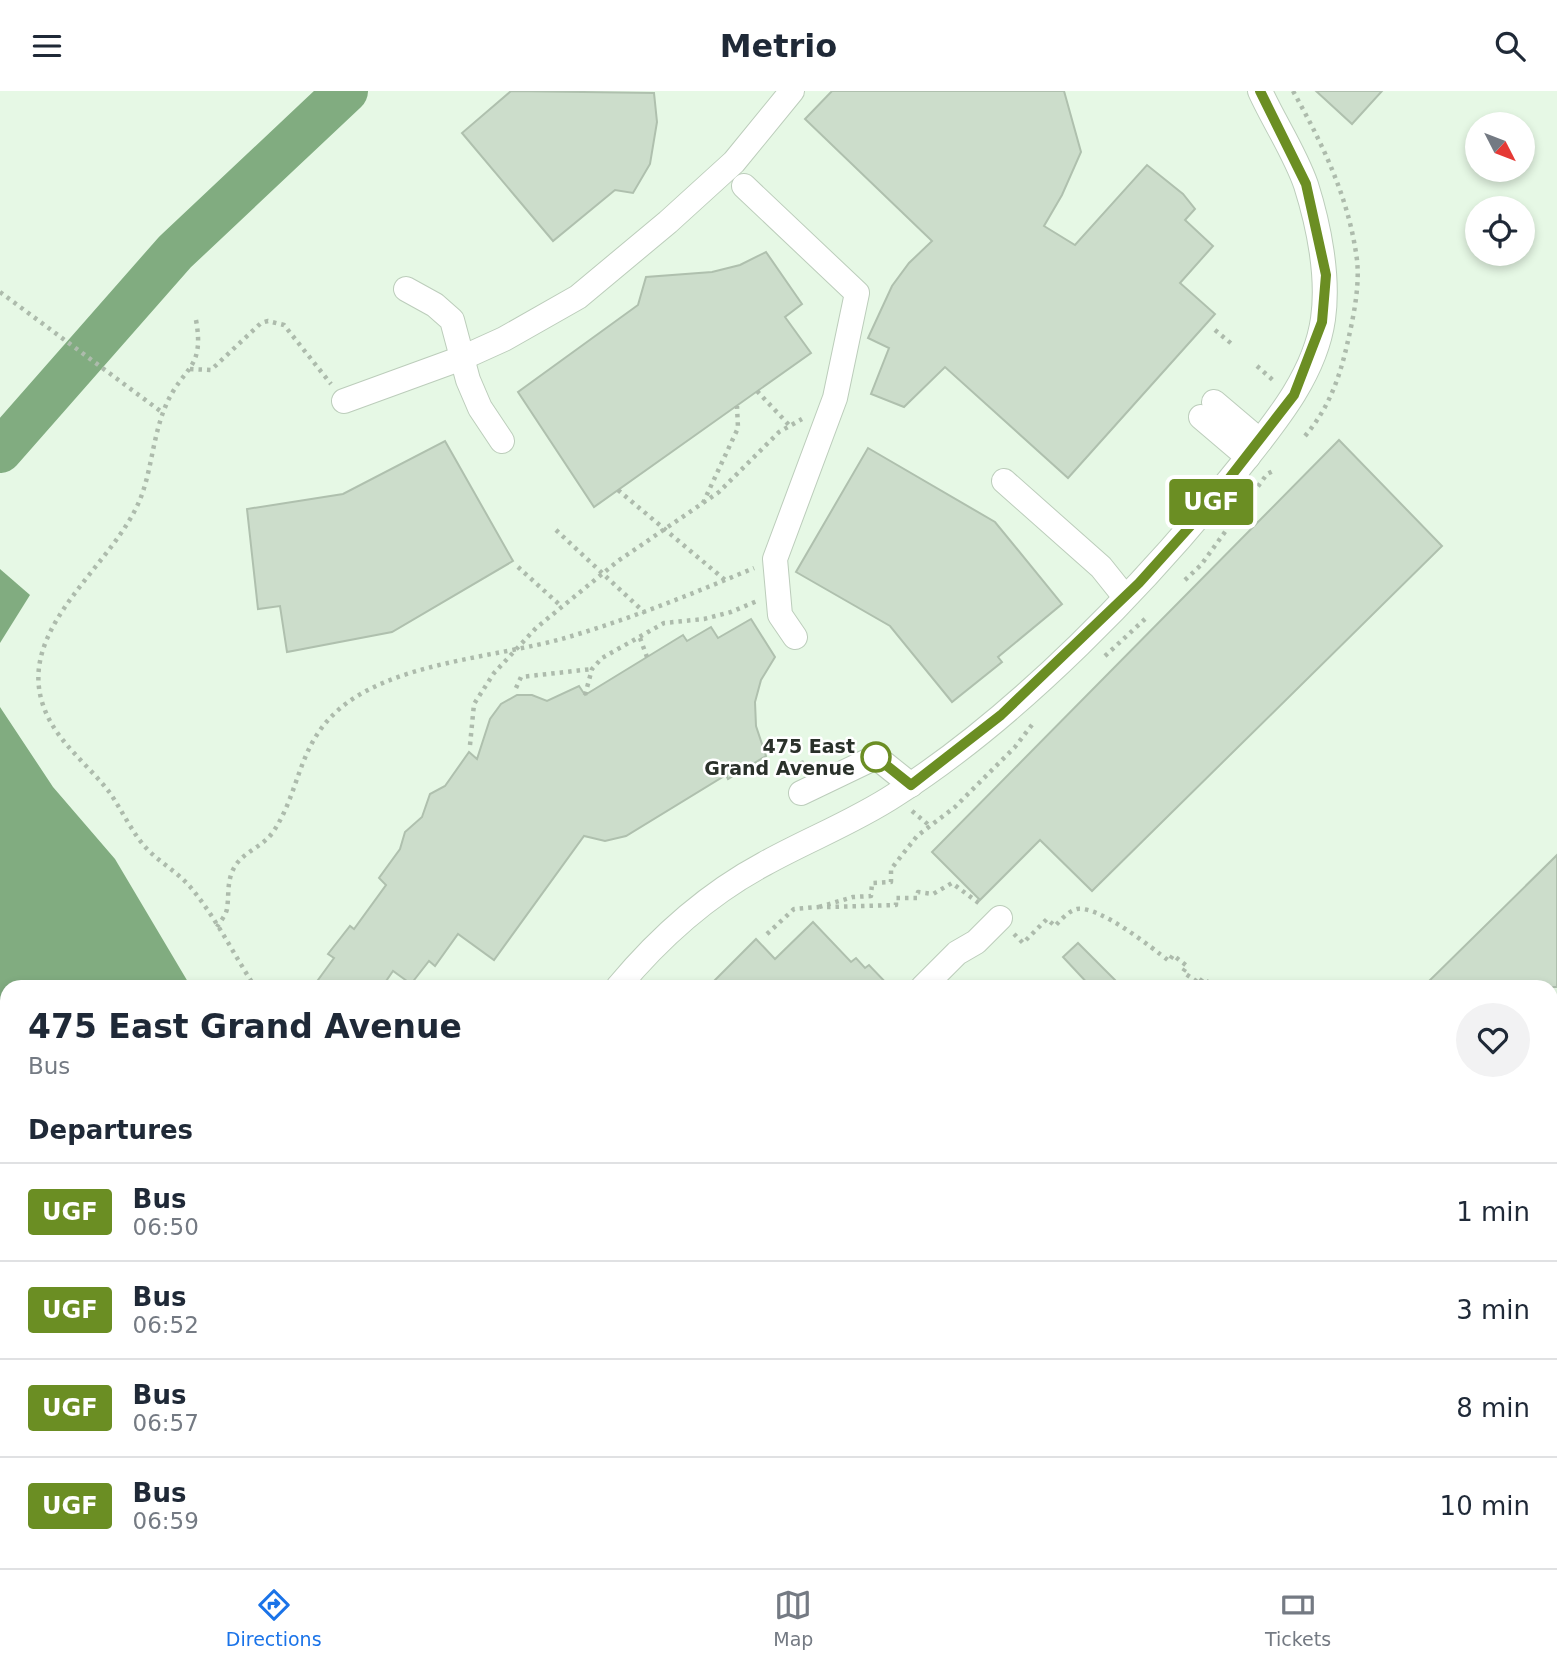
<!DOCTYPE html>
<style>
:root{--surface:#fff;--page:#f2f2f3;--text:#1f2937;--muted:#747a83;--line:#e0e1e3;--accent:#1a73e8}
body{margin:0;font-family:"DejaVu Sans",sans-serif;background:var(--page);color:var(--text);height:100vh;display:flex;flex-direction:column;font-size:26px;white-space:nowrap}
*{box-sizing:border-box;margin:0}
p{font-size:23px;color:var(--muted)}
.icon{flex:none;width:38px;height:38px;fill:none;stroke:currentColor;stroke-width:2;stroke-linecap:round;stroke-linejoin:round}
.map{position:relative;flex:1;overflow:hidden}
.panel{position:absolute;left:0px;top:889px;width:1558px;height:588px;display:flex;flex-direction:column;background:var(--surface);border-radius:21px 21px 0 0;box-shadow:0 4px 10px #0003}
.panel>*{flex:none}
.badge{padding:0 14px;border-radius:5px;font-size:24px;line-height:46px}
.needle{width:46px;rotate:132deg}
.controls{position:absolute;left:1465px;top:21px;display:grid;gap:14px}
.controls a{display:grid;place-items:center;width:70px;height:70px;border-radius:50%;background:var(--surface);box-shadow:0 4px 10px #0003;font-size:35px}
.map>.badge{position:absolute;translate:-50% -50%;box-shadow:0 0 0 4px #fff}
h2{padding:0 28px;font-size:26px;line-height:63px}
.round{display:grid;place-items:center;flex:none;width:74px;height:74px;border-radius:37px;background:var(--page)}
.summary{display:flex;align-items:center;justify-content:space-between;height:119px;padding:0 28px}
h1{font-size:33px;font-weight:700;line-height:52px}
ul{padding:0;list-style:none}
li{display:flex;align-items:center;gap:21px;height:98px;padding:0 28px;border-top:2px solid var(--line)}
li div{flex:1}
li b{display:block;font-size:26px}
li em{font-style:normal}
li .badge{min-width:77px;font-weight:700;text-align:center}
header{display:flex;justify-content:space-between;align-items:center;height:91px;padding:0 28px;background:var(--surface);font-size:32px;font-weight:700}
.dock{display:flex;justify-content:space-around;align-items:center;height:98px;border-top:2px solid var(--line);background:var(--surface);font-size:19px;color:var(--muted)}
.dock a{display:grid;justify-items:center;gap:4px}
.dock .current{color:var(--accent)}
.map>svg:first-child{display:block}
</style>
<header><svg class="icon" aria-label="menu" viewBox="0 0 24 24"><path d="M4 6h16M4 12h16M4 18h16"/></svg>Metrio<svg class="icon" aria-label="search" viewBox="0 0 24 24"><circle cx="10" cy="10" r="6"/><path d="M15 15l6 6"/></svg></header>
<div class="map">
<svg width="1557" height="1477" viewBox="0 0 1557 1477">
<rect width="100%" height="100%" fill="#e6f8e5"/>
<g fill="#81ac80">
<path d="M0 478 30 504 0 552Z"/>
<path d="M0 616 53 696 115 768 191 896H7V1470H228L226 1477H0Z"/>
</g>
<g fill="none" stroke-linecap="round" stroke-linejoin="round">
<path stroke="#81ac80" stroke-width="44" d="M0 360 175 161 346 0"/>
</g>
<g fill="#ccddcb" stroke="#afc0ae" stroke-width="2">
<path d="M511 0 654 2 657 31 650 73 633 102 615 99 553 150 462 42Z"/>
<path d="M832 0H1064L1081 61 1062 104 1044 135 1075 154 1147 74 1183 103 1195 118 1185 129 1213 155 1180 192 1215 223 1068 387 945 276 904 316 871 303 889 257 868 247 892 195 909 172 932 150 805 28Z"/>
<path d="M1316 0H1382L1352 33Z"/>
<path d="M766 161 802 213 785 226 811 262 594 416 518 301 638 214 646 186 712 181 740 174Z"/>
<path d="M1339 349 1442 455 1092 800 1040 749 980 809 932 761Z"/>
<path d="M445 350 513 470 392 541 287 561 280 515 258 518 247 418 343 403Z"/>
<path d="M868 357 995 431 1062 513 998 566 1002 571 952 611 890 535 796 481Z"/>
<path d="M751 528 775 566 761 589 755 611 756 635 766 665 728 688 726 684 626 745 605 750 584 745 494 869 458 843 435 875 429 870 411 893 393 880 382 896H328L318 889 334 867 328 863 350 835 354 838 386 794 379 787 400 758 405 741 422 726 430 703 445 695 469 661 477 668 490 628 501 613 517 604H532L547 610 579 595 585 604 683 544 687 550 711 536 718 547Z"/>
<path d="M1557 764V896H1423Z"/>
<path d="M813 831 851 871 856 867 865 877 869 874 890 896H708L756 848 775 868Z"/>
<path d="M1078 852 1122 896H1091L1063 866Z"/>
</g>
<g fill="none" stroke-linecap="round" stroke-linejoin="round">
<defs>
<g id="minor">
<path d="M744 95 857 202 835 307 775 468 780 524 795 546"/>
<path d="M406 198 435 214 452 229 468 289 480 317 502 350"/>
<path d="M344 310 462 267 504 248 578 206 668 131 734 71 792 0"/>
<path d="M1214 311 1260 350"/>
<path d="M1201 326 1248 366"/>
<path d="M1004 390 1101 476 1125 506"/>
<path d="M801 702 876 666 911 694"/>
<path d="M618 896C658 848 708 803 764 773 807 749 854 731 895 704 1020 624 1146 493 1239 377 1273 334 1315 285 1323 228 1329 186 1319 135 1306 94 1295 62 1274 31 1260 0"/>
<path d="M923 896 957 862 976 851 1000 827"/>
<path d="M1550 1262 1557 1268"/>
<path d="M1550 1426 1557 1424"/>
<path d="M378 1470 379 1477"/>
<path d="M1271 1470 1278 1477"/>
<path d="M682 1477 687 1470"/>
</g>
<g id="major">
<path d="M1550 1365 1557 1355"/>
<path d="M1516 1477 1517 1470"/>
</g>
</defs>
<use href="#minor" stroke="#bccdbb" stroke-width="26"/>
<use href="#major" stroke="#fff" stroke-width="33"/>
<g stroke="#adbbac" stroke-width="4.5" stroke-dasharray="3.5 5" stroke-linecap="butt">
<path d="M1293 0C1323 54 1349 107 1357 169 1360 196 1353 228 1347 254 1339 289 1328 318 1305 345"/>
<path d="M0 201 163 322"/>
<path d="M196 229C205 279 183 275 166 314 153 344 152 377 141 406 115 474 16 535 43 614 55 650 88 673 110 702 123 721 132 742 148 759 162 773 179 782 192 798 216 827 234 864 255 896"/>
<path d="M1215 239 1233 254"/>
<path d="M1257 275 1275 291"/>
<path d="M190 278 211 279 261 232 268 230 284 234 331 293"/>
<path d="M757 300 790 335"/>
<path d="M618 399 725 489"/>
<path d="M703 412 738 337 737 315"/>
<path d="M556 439 645 522"/>
<path d="M518 476 561 515"/>
<path d="M1185 489 1201 474 1267 383 1275 379"/>
<path d="M640 547 647 566"/>
<path d="M1105 565 1145 528"/>
<path d="M516 597 521 586 592 578"/>
<path d="M585 604 592 578 602 567 664 532 704 528 731 521 757 510"/>
<path d="M470 654 474 613 494 582 536 537 618 470 719 401 779 341 802 328"/>
<path d="M790 685 785 680 786 677 805 671"/>
<path d="M912 720 930 735"/>
<path d="M819 816 853 806 871 805 872 792 891 791V778L917 745 955 716 1015 656 1035 630"/>
<path d="M827 816 896 814V807H917L918 801 933 803 952 792 980 813"/>
<path d="M217 836C220 831 226 824 227 818 229 805 227 794 232 781 240 761 261 758 273 741 300 701 297 657 336 621 390 571 495 567 565 547 630 528 692 503 754 477"/>
<path d="M767 843 794 818 819 816"/>
<path d="M1014 843 1023 852 1047 828 1055 835C1061 829 1068 820 1077 818 1100 815 1151 856 1169 870L1173 864 1187 875 1183 881 1199 892 1203 887 1214 896"/>
<path d="M1550 1311 1557 1300"/>
<path d="M306 1470V1477"/>
<path d="M1229 1470 1230 1477"/>
<path d="M329 1477 333 1470"/>
<path d="M1485 1477 1487 1470"/>
</g>
<use href="#minor" stroke="#fff" stroke-width="24"/>
<use href="#major" stroke="#9ad09c" stroke-width="32"/>
</g>
<g fill="none" stroke-linecap="round" stroke-linejoin="round">
<defs>
<path id="line" d="M876 666 911 694 1001 624 1139 492 1203 421 1294 304 1322 231 1326 184 1306 93 1260 0"/>
</defs>
<use href="#line" stroke="#fff" stroke-width="16"/>
<use href="#line" stroke="#6b8e23" stroke-width="10"/>
</g>
<circle fill="#fff" stroke="#6b8e23" stroke-width="3.5" cx="876" cy="666" r="14"/>
<g text-anchor="middle" dominant-baseline="central" stroke-width="5" stroke-linejoin="round" paint-order="stroke">
<g font-size="19" font-weight="bold" fill="#2a312a" stroke="#fff" text-anchor="end">
<text x="855" y="655">475 East<tspan x="855" dy="22">Grand Avenue</tspan></text>
</g>
</g>
</svg>
<div class="controls">
<a><svg class="needle" viewBox="-14 -14 28 28"><path d="M0-13l5 13h-10z" fill="#e53935"/><path d="M0 13l5-13h-10z" fill="#747a83"/></svg></a>
<a><svg class="icon" aria-label="locate" viewBox="0 0 24 24"><circle cx="12" cy="12" r="6"/><path d="M12 2v4M12 18v4M2 12h4M18 12h4"/></svg></a>
</div>
<b class="badge" style="left:1211px;top:411px;background:#6b8e23;color:#fff">UGF</b>
<section class="panel">
<div class="summary"><div><h1>475 East Grand Avenue</h1><p>Bus</p></div><a class="round"><svg class="icon" aria-label="heart" viewBox="0 0 24 24"><path d="M12 20l-8-8c-3-5 5-10 8-4 3-6 11-1 8 4z"/></svg></a></div>
<h2>Departures</h2>
<ul>
<li><span class="badge" style="background:#6b8e23;color:#fff">UGF</span><div><b>Bus</b><p>06:50</p></div><em>1 min</em></li>
<li><span class="badge" style="background:#6b8e23;color:#fff">UGF</span><div><b>Bus</b><p>06:52</p></div><em>3 min</em></li>
<li><span class="badge" style="background:#6b8e23;color:#fff">UGF</span><div><b>Bus</b><p>06:57</p></div><em>8 min</em></li>
<li><span class="badge" style="background:#6b8e23;color:#fff">UGF</span><div><b>Bus</b><p>06:59</p></div><em>10 min</em></li>
</ul>
</section>
</div>
<nav class="dock">
<a class="current"><svg class="icon" aria-label="directions" viewBox="0 0 24 24"><path d="M12 3l9 9-9 9-9-9zM9 14v-3h6M13 9l2 2-2 2"/></svg>Directions</a>
<a><svg class="icon" aria-label="map" viewBox="0 0 24 24"><path d="M3 6l6-2 6 2 6-2v14l-6 2-6-2-6 2zM9 4v14M15 6v14"/></svg>Map</a>
<a><svg class="icon" aria-label="tickets" viewBox="0 0 24 24"><path d="M3 7h18v10H3zM15 7v10"/></svg>Tickets</a>
</nav>
